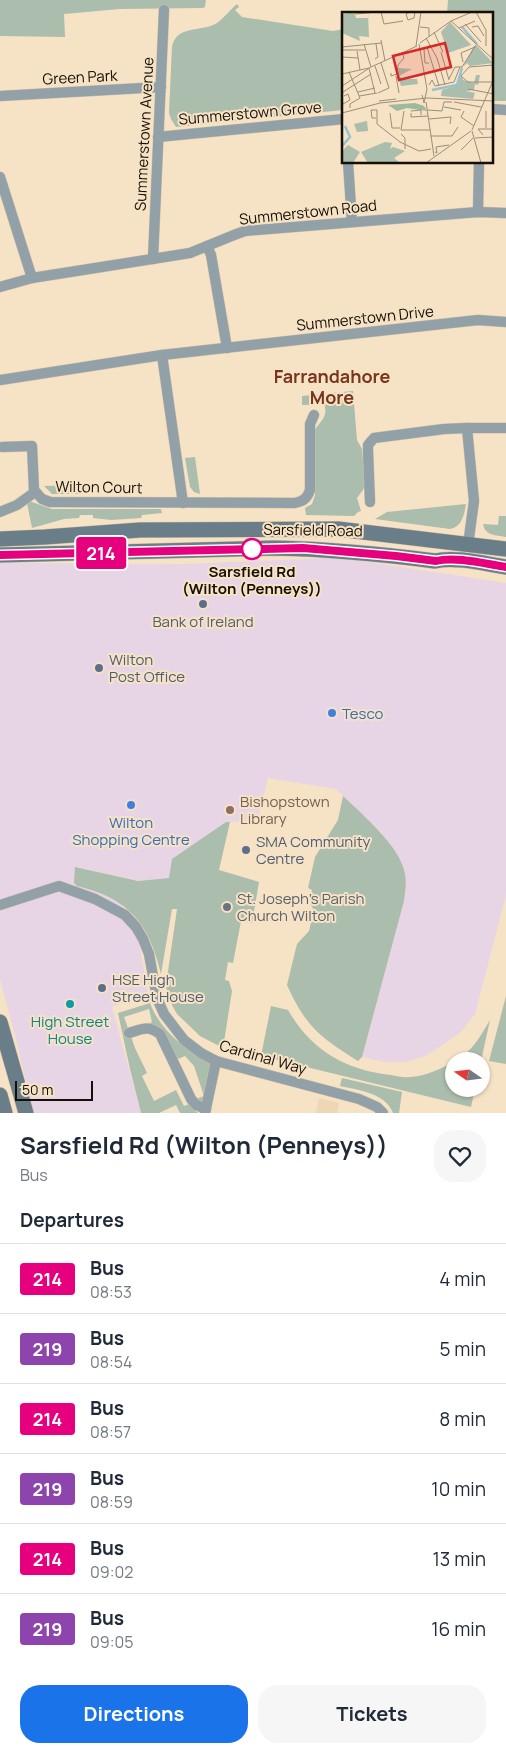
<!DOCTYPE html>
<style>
:root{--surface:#fff;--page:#f6f6f7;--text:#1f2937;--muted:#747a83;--line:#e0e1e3;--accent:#1a73e8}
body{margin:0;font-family:Manrope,sans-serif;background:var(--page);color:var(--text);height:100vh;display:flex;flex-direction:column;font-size:19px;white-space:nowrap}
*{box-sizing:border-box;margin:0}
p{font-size:16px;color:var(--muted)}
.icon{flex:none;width:28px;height:28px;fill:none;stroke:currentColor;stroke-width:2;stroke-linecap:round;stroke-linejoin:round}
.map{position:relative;height:1113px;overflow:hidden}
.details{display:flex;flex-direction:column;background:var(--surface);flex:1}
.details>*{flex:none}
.badge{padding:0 10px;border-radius:4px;font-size:18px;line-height:32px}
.needle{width:32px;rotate:284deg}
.buttons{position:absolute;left:445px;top:1052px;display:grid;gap:10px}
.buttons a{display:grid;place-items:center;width:45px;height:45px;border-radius:50%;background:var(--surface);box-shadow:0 1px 4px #0004;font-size:25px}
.scale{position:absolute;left:15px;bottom:12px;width:78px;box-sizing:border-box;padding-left:5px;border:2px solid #160f06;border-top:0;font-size:14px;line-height:18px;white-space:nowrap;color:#160f06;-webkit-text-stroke:4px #f6e2c5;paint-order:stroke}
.map>.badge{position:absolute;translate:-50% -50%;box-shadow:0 0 0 2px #fff}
h2{padding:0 20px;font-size:19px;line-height:45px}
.round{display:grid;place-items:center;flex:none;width:52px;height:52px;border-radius:20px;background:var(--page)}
.summary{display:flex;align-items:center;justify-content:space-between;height:85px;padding:0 20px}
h1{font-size:24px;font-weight:700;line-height:38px}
.action{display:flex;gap:10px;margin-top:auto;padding:10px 20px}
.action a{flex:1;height:58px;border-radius:20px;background:var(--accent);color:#fff;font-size:20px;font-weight:700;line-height:58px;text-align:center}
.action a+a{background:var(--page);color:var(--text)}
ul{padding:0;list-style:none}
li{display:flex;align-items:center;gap:15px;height:70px;padding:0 20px;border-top:1px solid var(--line)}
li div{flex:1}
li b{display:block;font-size:19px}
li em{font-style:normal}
li .badge{min-width:55px;font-weight:700;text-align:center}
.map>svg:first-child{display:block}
</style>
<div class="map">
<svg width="506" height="1113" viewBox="0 0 506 1113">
<rect width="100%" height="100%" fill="#f6e2c5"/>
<path fill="#e7d5e6" d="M330 558 349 559 506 583V895L475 1014 461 1032 426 1056 405 1062H385L362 1057 404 901 406 886 405 873 402 864 381 832 336 789 268 778 259 815 254 821 226 822 169 878 138 881 77 867 115 891 139 941 148 993 112 1007 141 1113H33L16 1039 0 979V563L182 564Z"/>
<path fill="#f0d7b4" d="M319 1098 339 1103 337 1113H316Z"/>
<g fill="#abbdac">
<path d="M0 0H206L205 7 203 8 120 9 64 14 65 37 0 36Z"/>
<path d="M448 0H506V101H492V14H447Z"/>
<path d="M237 4 239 7 235 10 242 17 333 31 343 29V110L176 127 171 119 169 113 172 47C177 24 200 33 217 23 224 18 230 10 237 4Z"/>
<path d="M353 391 357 440 362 449 365 485 363 490 357 498 361 511 358 512 354 516 306 515 305 508 312 504 315 495 314 431C320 421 329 417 324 404L302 405V396Z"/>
<path d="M195 457 200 494 194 492 190 487 185 458Z"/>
<path d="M86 485V494H52L44 486Z"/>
<path d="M29 501 52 509H161L162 513 142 515 141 518 111 520 93 518V515H80L79 518 64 519 32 528 27 503Z"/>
<path d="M466 504C464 515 462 527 450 529L375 519 387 512Z"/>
<path d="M499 516H506V537C496 535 485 536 483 524L498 525Z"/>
<path d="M343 796C362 814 401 847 405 874 407 883 405 892 404 901L362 1057 358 1061C320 1037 306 1027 287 985L297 944 309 931 314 910 309 902 312 890 308 888 315 857 338 820Z"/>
<path d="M226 822H230L219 870 259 882 252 923 241 921 233 963 228 962 225 980 229 981 232 991 223 1048 200 1036 177 1014 168 998 166 985 177 909H172L161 974C149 924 129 898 77 886L74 883 75 867 138 881 169 878 172 859Z"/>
<path d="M506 996V1064L489 1061Z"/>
<path d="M150 1003C160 1030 185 1050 210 1063L215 1075 201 1105 196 1099 204 1096 194 1066 185 1056 178 1059 160 1028 148 1024 152 1022 149 1009 124 1017 135 1048 147 1073 142 1076 154 1101 176 1090 184 1106 189 1104 198 1113H180L176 1105 159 1113H141L130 1069 118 1013Z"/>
<path d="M271 1006 288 1010C311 1050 345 1070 391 1075 397 1076 404 1078 410 1077 425 1077 441 1068 454 1062V1089H475L471 1107 261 1056Z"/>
<path d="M490 1020 481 1061H455C472 1052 480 1037 490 1020Z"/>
<path d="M342 1078 402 1092 399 1113H393C386 1093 358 1090 340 1086Z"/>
</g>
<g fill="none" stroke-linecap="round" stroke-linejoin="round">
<defs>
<g id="street">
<path d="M0 96 161 87"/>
<path d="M492 109 506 110"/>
<path d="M158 137 344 119"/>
<path d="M348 162 352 222"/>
<path d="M0 177 32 278"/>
<path d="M478 212 479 162"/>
<path d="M207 246 211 255 227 348"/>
<path d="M153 259 164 10"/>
<path d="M0 287 32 278 190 253 234 235 245 231 478 212 506 213"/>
<path d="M162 355 183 503"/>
<path d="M0 380 162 355 478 320 506 322"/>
<path d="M467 428H506"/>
<path d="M2 447 32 446 34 490 42 499 50 502 295 503C303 501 307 499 310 490V424L314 415"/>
<path d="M370 502 368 451V445L374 438 444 429 467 428 474 501 468 545"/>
<path d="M0 512 17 505 35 492"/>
<path d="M0 905 59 886 95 899 125 915 136 927 143 939 149 954 157 998 164 1014 184 1040 201 1053 216 1061 359 1099 377 1107 383 1113"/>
<path d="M129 1033C143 1029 147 1025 160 1034L191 1099 196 1105 206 1109"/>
<path d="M205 1113 216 1061"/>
</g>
<g id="secondary">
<path d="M0 539 45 537 140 530 338 529 506 549"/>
<path d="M0 555 274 548C328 549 381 554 435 561 455 556 486 564 506 567"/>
<path d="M0 1022 26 1113"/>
<path d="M0 1095 5 1113"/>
</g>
</defs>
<use href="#street" stroke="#d2c0a6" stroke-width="11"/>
<use href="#secondary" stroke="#d2c0a6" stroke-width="16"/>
<use href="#street" stroke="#92a0a8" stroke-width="10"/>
<use href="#secondary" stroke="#6a7e8a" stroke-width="15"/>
</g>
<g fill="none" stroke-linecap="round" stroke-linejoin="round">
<defs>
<path id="line" d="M0 555 303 548 396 556 436 561C455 556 486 564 506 567"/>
</defs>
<use href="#line" stroke="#fff" stroke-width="11"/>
<use href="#line" stroke="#e6007e" stroke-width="8"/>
</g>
<circle fill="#fff" stroke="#e6007e" stroke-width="2.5" cx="252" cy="549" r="10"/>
<g fill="#5c6f8a" stroke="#f6e2c5" stroke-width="2">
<circle cx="203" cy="604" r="5"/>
<circle cx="99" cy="668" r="5"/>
<circle cx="246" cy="850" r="5"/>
<circle cx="102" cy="988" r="5"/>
</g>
<g fill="#3f7fe0" stroke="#f6e2c5" stroke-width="2">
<circle cx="332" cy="713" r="5"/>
<circle cx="131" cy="805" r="5"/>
</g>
<circle fill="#8d6e63" stroke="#f6e2c5" stroke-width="2" cx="230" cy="810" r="5"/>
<circle fill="#6b7280" stroke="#f6e2c5" stroke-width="2" cx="227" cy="907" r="5"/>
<circle fill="#0f9aa8" stroke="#f6e2c5" stroke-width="2" cx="70" cy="1004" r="5"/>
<g text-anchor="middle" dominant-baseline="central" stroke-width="4" stroke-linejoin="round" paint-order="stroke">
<g font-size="15" fill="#160f06" stroke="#f6e2c5">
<text transform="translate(80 77) rotate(-3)">Green Park</text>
<text transform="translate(250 113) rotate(-5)">Summerstown Grove</text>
<text transform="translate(144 134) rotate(-87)">Summerstown Avenue</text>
<text transform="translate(308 212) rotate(-6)">Summerstown Road</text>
<text transform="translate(365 318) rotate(-6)">Summerstown Drive</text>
<text transform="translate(99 487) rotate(1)">Wilton Court</text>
<text transform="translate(313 530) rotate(1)">Sarsfield Road</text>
<text transform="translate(263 1057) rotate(16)">Cardinal Way</text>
</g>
<g font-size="15" font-weight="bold" fill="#160f06" stroke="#f6e2c5">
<text x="252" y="571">Sarsfield Rd<tspan x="252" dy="17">(Wilton (Penneys))</tspan></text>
</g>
<g font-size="15" fill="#4e5e75" stroke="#f6e2c5" text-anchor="start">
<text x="203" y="621" text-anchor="middle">Bank of Ireland</text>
<text x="109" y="659">Wilton<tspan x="109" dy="17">Post Office</tspan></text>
<text x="256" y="841">SMA Community<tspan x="256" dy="17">Centre</tspan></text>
<text x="112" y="979">HSE High<tspan x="112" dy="17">Street House</tspan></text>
</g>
<g font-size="15" fill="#366cbe" stroke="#f6e2c5" text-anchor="start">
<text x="342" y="713">Tesco</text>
<text x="131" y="822" text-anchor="middle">Wilton<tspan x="131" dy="17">Shopping Centre</tspan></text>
</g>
<g font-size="15" fill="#785e54" stroke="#f6e2c5" text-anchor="start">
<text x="240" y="801">Bishopstown<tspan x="240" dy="17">Library</tspan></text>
</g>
<g font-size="15" fill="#5b616d" stroke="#f6e2c5" text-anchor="start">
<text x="237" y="898">St. Joseph's Parish<tspan x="237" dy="17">Church Wilton</tspan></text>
</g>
<g font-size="15" fill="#0d838f" stroke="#f6e2c5">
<text x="70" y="1021">High Street<tspan x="70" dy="17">House</tspan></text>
</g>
<g font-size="18" font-weight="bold" fill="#78371c" stroke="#f6e2c5">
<text x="332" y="376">Farrandahore<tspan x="332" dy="21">More</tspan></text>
</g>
</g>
<g transform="translate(342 12)">
<rect width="151" height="151" fill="#f6e2c5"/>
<path d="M12 0 14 6H26V2L27 25 17 24 18 29 0 21V2ZM108 10 129 33 106 41 99 20ZM132 34H135L151 51 128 54 125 51 121 55ZM56 56 70 57 57 64 61 67H75L76 72 59 74 55 63ZM119 62 121 68 132 71 134 63H138L136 73 133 72 132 78 124 79 133 81 131 87 99 84 100 78 116 73ZM25 109 26 119 15 120 12 112ZM43 130 50 131 48 137 51 135 63 139 52 146 58 151H26L19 140ZM6 133 18 140 11 151H0V139Z" fill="#abbdac"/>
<path d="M73 91 82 94 85 99 65 96 55 99 46 93Z" fill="#9dba9f"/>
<path fill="none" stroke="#97c2d0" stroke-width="2.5" d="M120 15 135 32M90 78 115 73 120 56M0 134 8 125 3 114"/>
<path fill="none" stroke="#9c8e79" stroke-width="1" d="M39 0 42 12 61 9M68 0 64 2 66 8 72 6 73 0M134 0 144 18V34M13 2 36 0M109 9 152 48M123 12 139 30M78 15 87 16V24M130 15 136 14 142 24M117 16 133 9M92 20 101 40M84 26 95 46 103 73M39 28 43 49M78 31 109 9 130 0M22 32 29 55M77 32 85 77 82 91 80 83M89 33 85 35 97 74M74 34 79 0M0 35 39 31M82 37 83 51H87M0 38H23M15 39 18 58M99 40 107 68M0 45 16 46M33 47 36 45 34 32M121 50 119 41 133 35M33 54 39 72M7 60 18 86 8 92V96M49 61V64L55 62 56 53 62 46 60 40M0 62 27 56 33 81M54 64 57 81M107 67 113 55H120L134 33M151 70H126L119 64 127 55 152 53M87 73 90 68 93 74 112 70 118 55M0 74 29 55 75 34M126 77 152 82M1 80 29 62M16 80 33 76M36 81 47 76 39 51M17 84 35 81M0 89 1 92 8 88 6 82 2 84M37 89 54 87M84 90 92 144M112 90 139 95M102 95 119 98M86 98 100 99 102 90H110M62 99 59 118H88M69 99 79 98V103M122 99 119 105 132 114M144 99V116M0 101 38 91 85 86 152 89M48 101 50 116H58M69 101V105L86 104M34 106H30L29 98H35V112L58 130 77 139 89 137M87 107 109 105 108 112M130 118 150 71M130 119 139 151M59 122 63 126V137M141 123 136 117H152M88 124H110L116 115M133 126 152 125M119 138 131 126M93 140 95 141 94 135 107 133M84 151 129 119"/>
<path fill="#d62828" fill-opacity="0.15" stroke="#d62828" stroke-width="2.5" d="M103 31 109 55 57 68 51 44Z"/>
<rect width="151" height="151" fill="none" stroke="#160f06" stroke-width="2.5"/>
</g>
</svg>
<div class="buttons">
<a><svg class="needle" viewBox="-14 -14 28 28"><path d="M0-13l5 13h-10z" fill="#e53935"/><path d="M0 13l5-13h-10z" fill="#747a83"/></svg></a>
</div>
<div class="scale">50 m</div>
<b class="badge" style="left:101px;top:553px;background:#e6007e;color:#fff">214</b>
</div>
<section class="details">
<div class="summary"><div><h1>Sarsfield Rd (Wilton (Penneys))</h1><p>Bus</p></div><a class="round"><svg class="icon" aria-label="heart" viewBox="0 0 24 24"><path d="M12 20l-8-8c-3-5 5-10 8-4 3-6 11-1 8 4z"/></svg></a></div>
<h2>Departures</h2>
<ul>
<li><span class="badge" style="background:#e6007e;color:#fff">214</span><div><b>Bus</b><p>08:53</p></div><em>4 min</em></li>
<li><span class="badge" style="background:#8e44ad;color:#fff">219</span><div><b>Bus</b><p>08:54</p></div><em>5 min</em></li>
<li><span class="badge" style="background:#e6007e;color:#fff">214</span><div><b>Bus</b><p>08:57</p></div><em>8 min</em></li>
<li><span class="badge" style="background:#8e44ad;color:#fff">219</span><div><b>Bus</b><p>08:59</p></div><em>10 min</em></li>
<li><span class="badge" style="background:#e6007e;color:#fff">214</span><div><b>Bus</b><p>09:02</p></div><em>13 min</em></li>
<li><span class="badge" style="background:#8e44ad;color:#fff">219</span><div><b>Bus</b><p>09:05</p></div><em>16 min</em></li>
</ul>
<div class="action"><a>Directions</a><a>Tickets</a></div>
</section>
